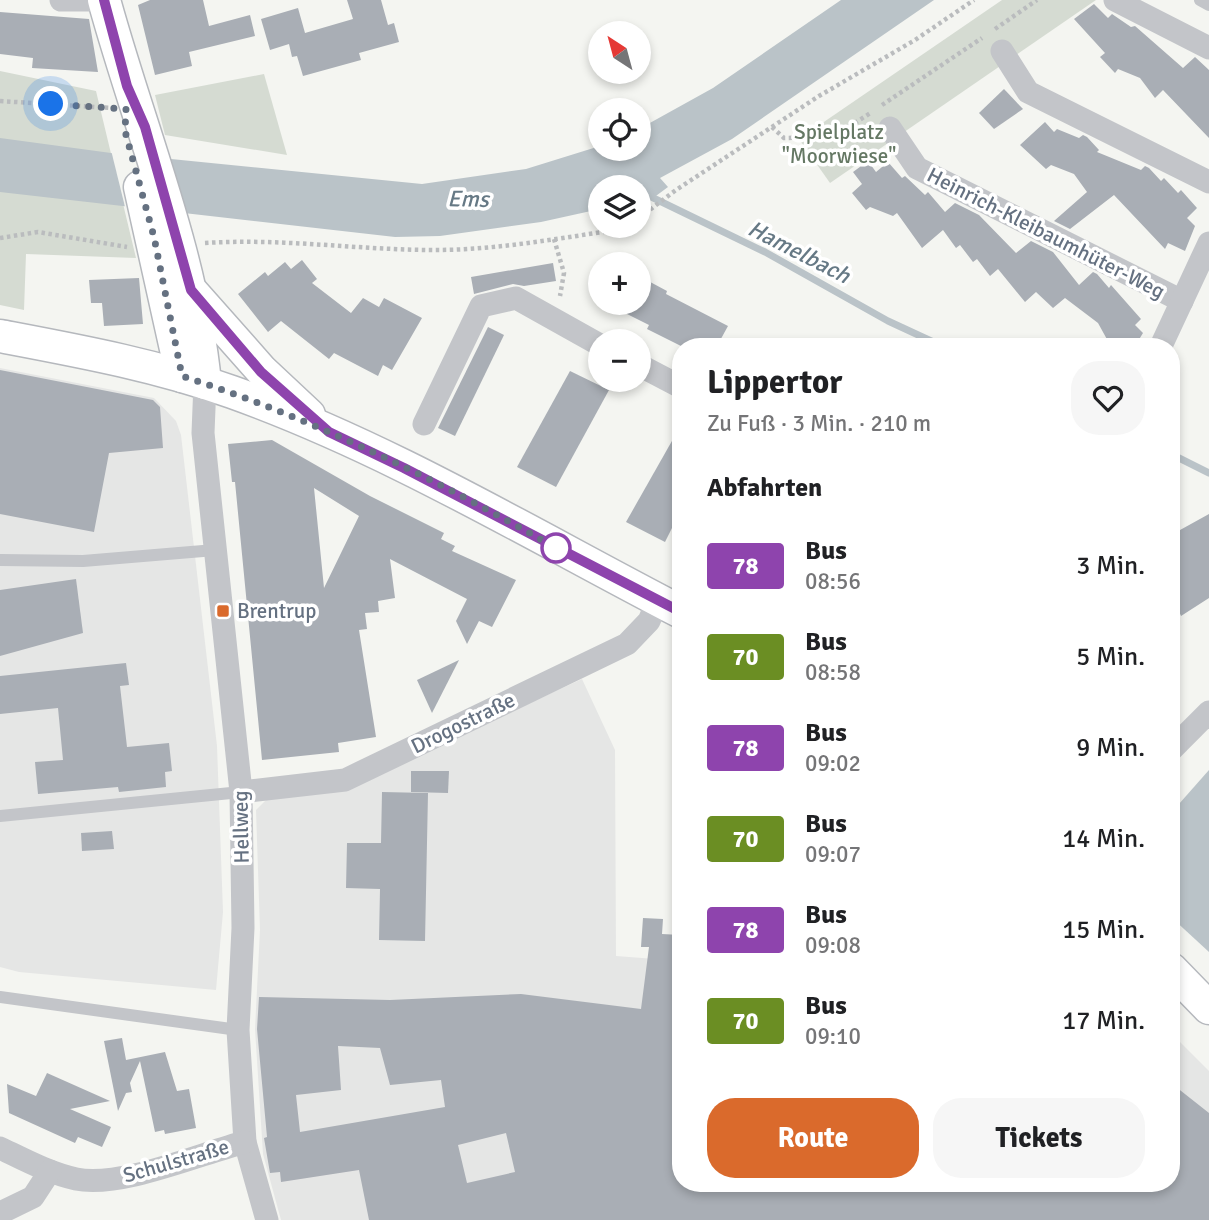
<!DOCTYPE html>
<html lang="de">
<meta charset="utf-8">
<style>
:root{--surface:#fff;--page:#f6f6f6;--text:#202124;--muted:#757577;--accent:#da6a2c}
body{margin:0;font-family:Signika,sans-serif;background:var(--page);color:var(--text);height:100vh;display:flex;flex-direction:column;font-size:26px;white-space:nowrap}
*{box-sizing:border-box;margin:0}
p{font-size:23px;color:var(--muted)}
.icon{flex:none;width:38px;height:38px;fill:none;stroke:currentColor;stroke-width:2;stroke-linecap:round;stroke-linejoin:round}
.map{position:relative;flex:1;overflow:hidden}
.sheet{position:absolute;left:672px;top:338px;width:508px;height:854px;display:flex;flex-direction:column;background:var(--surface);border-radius:28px;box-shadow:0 4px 10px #0003}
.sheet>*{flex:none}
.badge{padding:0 14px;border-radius:5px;font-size:24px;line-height:46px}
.needle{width:46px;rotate:324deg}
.buttons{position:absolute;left:588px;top:21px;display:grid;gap:14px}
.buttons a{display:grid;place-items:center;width:63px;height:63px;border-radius:50%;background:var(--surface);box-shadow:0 4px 10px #0003;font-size:35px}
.you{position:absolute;width:35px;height:35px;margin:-18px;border:5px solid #fff;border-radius:50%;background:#1a73e8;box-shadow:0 0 0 10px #1a73e833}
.map>.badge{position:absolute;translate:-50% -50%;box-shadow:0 0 0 4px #fff}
h2{padding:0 35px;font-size:26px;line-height:63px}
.round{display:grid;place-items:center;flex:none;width:74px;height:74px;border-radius:28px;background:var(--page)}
.head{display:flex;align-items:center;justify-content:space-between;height:119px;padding:0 35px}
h1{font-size:33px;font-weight:800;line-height:52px}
.action{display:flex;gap:14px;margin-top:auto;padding:14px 35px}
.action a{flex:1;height:80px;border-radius:28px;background:var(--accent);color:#fff;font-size:28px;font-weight:800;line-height:80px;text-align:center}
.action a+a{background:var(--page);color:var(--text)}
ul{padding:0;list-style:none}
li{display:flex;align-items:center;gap:21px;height:91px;padding:0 35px}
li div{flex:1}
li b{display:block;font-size:26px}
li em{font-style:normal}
li .badge{min-width:77px;font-weight:700;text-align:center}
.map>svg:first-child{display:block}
</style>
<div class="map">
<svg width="1209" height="1220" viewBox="0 0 1209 1220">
<rect width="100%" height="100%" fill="#f4f5f1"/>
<g fill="#e5e6e5">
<path d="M0 368 154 398 176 421 181 435 217 746 223 912 216 990 19 972 0 967Z"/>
<path d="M582 679 615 750 616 956 681 961V1183H1171V1033L1209 1071V1220H281L263 1154 255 1029 260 930 256 810 269 797 480 726Z"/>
</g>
<g fill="#d5dbd2">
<path d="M1002 0H1096L830 183 799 139Z"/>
<path d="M0 71 96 91 136 258 26 254 24 310 0 305Z"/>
<path d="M264 74 287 155 165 135 155 95Z"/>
</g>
<g fill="#bac3c8">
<path d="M841 0H934L732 139 660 178 668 187 641 207 639 187H600V209L541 222 440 236 395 237 0 192V138L111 153 422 184 526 169 600 146V149H639V129L713 88Z"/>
<path d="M1209 770V952L1171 917V813Z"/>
</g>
<path fill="#f4f5f1" d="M111 150 168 155 186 217 126 211Z"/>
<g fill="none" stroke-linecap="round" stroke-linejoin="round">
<g stroke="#bac3c8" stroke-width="7">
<path d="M639 191 765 252 888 321 942 346"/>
<path d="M1171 454 1209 473"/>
</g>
</g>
<g fill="#a9aeb5" fill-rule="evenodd">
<path d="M150 0H203L209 26 250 15 255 36 189 52 192 66 155 75 138 5Z"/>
<path d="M347 0H381L388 25 394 23 399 42 359 53 361 60 303 76 297 56 292 57 289 44 270 50 261 19 298 8 305 33 353 19Z"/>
<path d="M1094 4 1108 18 1112 14 1131 27 1135 26 1183 68 1195 57 1209 70V138L1163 90 1155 98 1140 78 1118 69 1115 73 1100 57 1105 53 1074 19Z"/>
<path d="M0 12 89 19 98 72 32 68 33 58 0 54Z"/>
<path d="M1004 89 1023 109 994 129 979 113Z"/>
<path d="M1045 122 1054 132 1057 129 1079 138 1083 135 1087 137 1099 150 1097 152 1141 170 1145 166 1149 168 1161 181 1164 178 1178 193 1181 190 1197 208 1187 218 1195 226 1185 251 1168 243 1165 249 1114 195 1070 229 1054 221 1087 192 1074 174 1051 165 1046 169 1020 145Z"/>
<path d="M868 161 876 172 888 162 902 178 905 176 925 195 928 192 945 212 955 203 979 215 1016 253 1031 241 1053 252 1079 285 1093 272 1097 274 1109 288 1111 285 1141 319 1135 325 1143 333 1135 346 1109 343 1098 323 1065 298 1053 308 1036 292 1025 302 998 269 990 276 977 259 973 262 960 245 956 248 943 230 922 248 897 213 893 216 870 207 866 210 852 193 862 184 853 172Z"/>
<path d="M302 260 317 279 312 283 351 313 363 298 379 307 384 298 422 318 392 370 383 365 378 376 334 353 329 359 281 321 268 332 238 294 265 272 268 276 285 262 291 269Z"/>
<path d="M553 263 556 281 524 286 513 284 474 294 471 277Z"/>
<path d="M639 276 667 291 666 294 728 326 717 346H681L647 329 649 325 605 303H639Z"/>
<path d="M139 278 143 324 104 326 102 303H91L89 280Z"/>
<path d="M488 327 504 335 455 436 438 428Z"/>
<path d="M0 370 153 400 160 407 163 448 109 453 94 532 0 514Z"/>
<path d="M570 371 609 390 556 487 517 467Z"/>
<path d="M681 425V510L665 542 626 522Z"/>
<path d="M272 440 370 496 444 533 441 539 455 546 452 551 516 580 492 627 479 621 467 644 456 621 467 599 390 559 395 598 378 601 379 612 365 613 367 629 359 630 376 737 338 743 339 752 262 760 235 482H232L228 444ZM314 488 359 516 324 588Z"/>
<path d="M1209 514V598L1181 616 1178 609 1171 613V535Z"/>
<path d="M76 579 83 633 0 656V590Z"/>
<path d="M459 660 432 713 417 680Z"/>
<path d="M126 663 129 685 120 686 127 747 169 743 172 771 165 772 166 787 119 792 118 787 38 794 35 762 63 760 58 708 0 714V676Z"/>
<path d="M411 771H449L448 793 411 792Z"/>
<path d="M382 792 428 793 425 941 379 940 380 889 346 888 347 843H381Z"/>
<path d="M112 831 114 849 82 851 81 833Z"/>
<path d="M643 918 663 919 662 934 681 935V1183H1171V1083L1209 1113V1220H369L359 1170 281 1182 280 1172 270 1173 264 1138 267 1137 257 1029 259 997 390 1000 521 994 641 1009 649 947H641ZM338 1046 380 1048 390 1085 441 1080 445 1107 300 1132 296 1095 341 1090ZM506 1133 515 1172 467 1183 458 1145Z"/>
<path d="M122 1038 126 1060 165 1052 177 1091 189 1089 196 1128 165 1134 164 1130 155 1132 140 1061 130 1083 132 1092 126 1093 118 1111 104 1041Z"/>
<path d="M47 1073 110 1101 70 1109 111 1127 102 1147 78 1137 75 1143 9 1113 7 1084 36 1096Z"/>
</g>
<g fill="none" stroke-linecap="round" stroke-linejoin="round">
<defs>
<g id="secondary">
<path d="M104 0C139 128 192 250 205 383"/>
<path d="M140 187 182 376"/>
<path d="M193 293 262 371 309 415"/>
<path d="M0 336C79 351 156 365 232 392 389 448 534 536 681 612"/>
<path d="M1171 969 1209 1008"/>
</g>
</defs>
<use href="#secondary" stroke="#b5b8bd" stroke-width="35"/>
<g stroke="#babcbe" stroke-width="4.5" stroke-dasharray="3.5 3.5" stroke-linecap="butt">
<path d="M995 29 1037 0"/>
<path d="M0 101 111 108"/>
<path d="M882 105 982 38"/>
<path d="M772 127 784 138 833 137 872 112"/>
<path d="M639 218 676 190 819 96 915 40 974 0"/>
<path d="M0 238 38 232 127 247"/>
<path d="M554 239 564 273 560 296"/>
<path d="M205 243C282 238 358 250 435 250 497 250 561 238 622 229L628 226"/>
</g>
<g stroke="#c3c5c9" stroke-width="12">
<path d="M1200 0 1209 5"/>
<path d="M0 560 83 561 215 550"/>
<path d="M0 816 241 792"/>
<path d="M0 997 238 1030"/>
</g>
<g stroke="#c3c5c9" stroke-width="23">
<path d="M61 0H103"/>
<path d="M1115 0 1209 48"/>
<path d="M1002 51 1028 92 1209 182"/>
<path d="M890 128 917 168 1182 301"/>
<path d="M1161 346 1209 243"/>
<path d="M639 365 681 387"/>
<path d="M205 383 203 433 241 792 243 928 238 1030 245 1142 267 1220"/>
<path d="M424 424 481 306 516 298 600 345"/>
<path d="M1171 750 1209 712"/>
<path d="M241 792 345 780 627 644 649 621 658 600"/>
<path d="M0 1148C25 1160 49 1173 76 1179 121 1188 199 1154 245 1142"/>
<path d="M0 1213 33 1197 50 1171"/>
</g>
<use href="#secondary" stroke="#fff" stroke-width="32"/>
</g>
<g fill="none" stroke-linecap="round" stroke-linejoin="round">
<defs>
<path id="line" d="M104 0 127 86 145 127 191 290 261 372 329 432 404 468 681 612"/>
</defs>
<use href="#line" stroke="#fff" stroke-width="16"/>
<use href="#line" stroke="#8e44ad" stroke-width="10"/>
<path stroke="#657181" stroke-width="7" stroke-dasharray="0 12.6" d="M51 104 126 109 125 131 154 237 182 376C312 418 438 480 556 548"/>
</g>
<circle fill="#fff" stroke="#8e44ad" stroke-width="3.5" cx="556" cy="548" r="14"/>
<rect fill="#da6a2c" stroke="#fff" stroke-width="2.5" x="216" y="604" width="14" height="14" rx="3.5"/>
<g text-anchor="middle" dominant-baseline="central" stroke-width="7" stroke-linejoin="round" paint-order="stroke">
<g font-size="21" fill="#657864" stroke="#fff">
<text x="839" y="132">Spielplatz<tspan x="839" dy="24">"Moorwiese"</tspan></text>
</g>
<g font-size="21" fill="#657181" stroke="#fff">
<text transform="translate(1046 233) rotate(27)">Heinrich-Kleibaumhüter-Weg</text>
<text transform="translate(463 723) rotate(-26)">Drogostraße</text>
<text transform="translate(241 827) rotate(-91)">Hellweg</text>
<text transform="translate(176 1161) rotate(-16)">Schulstraße</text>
</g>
<g font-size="21" fill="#657181" stroke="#fff" text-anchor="start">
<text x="237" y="611">Brentrup</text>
</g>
<g font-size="23" font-style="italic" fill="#667985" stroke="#fff">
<text transform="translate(468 199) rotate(1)">Ems</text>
<text transform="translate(799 252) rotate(27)">Hamelbach</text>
</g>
</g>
</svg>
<div class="buttons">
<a><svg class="needle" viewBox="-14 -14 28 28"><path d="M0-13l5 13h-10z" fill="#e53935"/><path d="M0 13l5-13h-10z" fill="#757577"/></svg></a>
<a><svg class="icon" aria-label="locate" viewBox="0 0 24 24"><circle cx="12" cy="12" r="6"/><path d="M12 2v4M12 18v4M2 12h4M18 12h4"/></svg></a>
<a><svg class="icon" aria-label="layers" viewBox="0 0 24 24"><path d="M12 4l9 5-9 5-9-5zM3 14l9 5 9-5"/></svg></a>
<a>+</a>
<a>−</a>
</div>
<div class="you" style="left:51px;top:104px"></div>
<section class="sheet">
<div class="head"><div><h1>Lippertor</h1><p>Zu Fuß · 3 Min. · 210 m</p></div><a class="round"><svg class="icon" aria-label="heart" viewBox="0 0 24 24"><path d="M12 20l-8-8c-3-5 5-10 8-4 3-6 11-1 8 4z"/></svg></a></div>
<h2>Abfahrten</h2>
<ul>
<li><span class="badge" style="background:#8e44ad;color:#fff">78</span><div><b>Bus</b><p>08:56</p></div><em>3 Min.</em></li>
<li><span class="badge" style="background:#6b8e23;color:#fff">70</span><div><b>Bus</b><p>08:58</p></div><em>5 Min.</em></li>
<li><span class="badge" style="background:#8e44ad;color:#fff">78</span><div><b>Bus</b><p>09:02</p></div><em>9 Min.</em></li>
<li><span class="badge" style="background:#6b8e23;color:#fff">70</span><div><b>Bus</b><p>09:07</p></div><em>14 Min.</em></li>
<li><span class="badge" style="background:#8e44ad;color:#fff">78</span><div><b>Bus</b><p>09:08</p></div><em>15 Min.</em></li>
<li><span class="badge" style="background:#6b8e23;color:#fff">70</span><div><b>Bus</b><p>09:10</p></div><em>17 Min.</em></li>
</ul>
<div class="action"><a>Route</a><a>Tickets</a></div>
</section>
</div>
